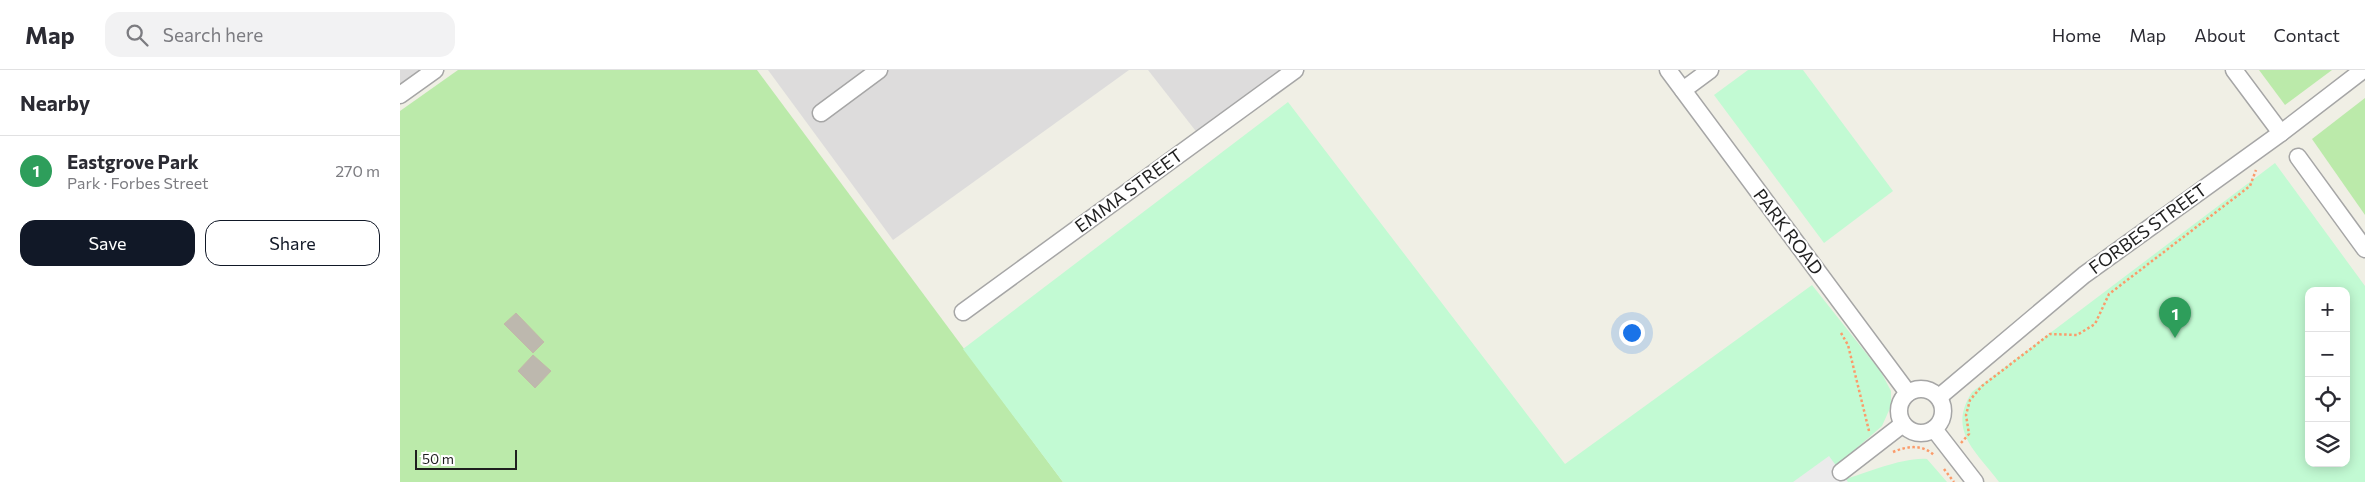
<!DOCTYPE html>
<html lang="en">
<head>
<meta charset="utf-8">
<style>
  body { margin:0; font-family:Commissioner,sans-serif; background:#f2f2f3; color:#2b2b33 }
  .controls { position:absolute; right:15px; bottom:15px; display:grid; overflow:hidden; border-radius:10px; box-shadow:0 2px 12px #0003 }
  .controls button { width:45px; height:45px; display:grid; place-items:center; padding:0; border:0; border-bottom:1px solid #e1e1e2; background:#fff; color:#2b2b33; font:25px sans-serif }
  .scale { position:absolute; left:15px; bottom:12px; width:102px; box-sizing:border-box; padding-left:5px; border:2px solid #1f1f1f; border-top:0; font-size:14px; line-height:18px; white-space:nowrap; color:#1f1f1f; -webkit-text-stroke:4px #fff; paint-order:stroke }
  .you { position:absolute; left:1231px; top:262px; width:18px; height:18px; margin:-12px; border:4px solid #fff; border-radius:50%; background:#1a73e8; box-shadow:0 0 0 8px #1a73e833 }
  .badge { display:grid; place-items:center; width:32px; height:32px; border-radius:50%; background:#111827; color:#fff; font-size:16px; font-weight:700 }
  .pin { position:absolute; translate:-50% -41px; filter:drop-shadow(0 1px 2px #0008) }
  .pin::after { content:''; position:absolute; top:26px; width:18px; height:15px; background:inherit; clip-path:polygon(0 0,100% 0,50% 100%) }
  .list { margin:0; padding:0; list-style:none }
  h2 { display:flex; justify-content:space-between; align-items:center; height:65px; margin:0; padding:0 20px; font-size:21px }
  h2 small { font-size:16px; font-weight:400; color:#7c7c81 }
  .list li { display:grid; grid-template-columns:32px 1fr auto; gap:15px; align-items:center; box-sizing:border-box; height:70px; padding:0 20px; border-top:1px solid #e1e1e2 }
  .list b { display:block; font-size:19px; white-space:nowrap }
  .list p { margin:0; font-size:16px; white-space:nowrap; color:#7c7c81 }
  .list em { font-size:16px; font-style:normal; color:#7c7c81 }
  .actions { display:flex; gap:10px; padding:15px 20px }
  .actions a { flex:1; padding:11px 0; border:1px solid #111827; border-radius:15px; text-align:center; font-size:18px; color:#111827 }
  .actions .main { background:#111827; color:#fff }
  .icon { flex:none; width:28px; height:28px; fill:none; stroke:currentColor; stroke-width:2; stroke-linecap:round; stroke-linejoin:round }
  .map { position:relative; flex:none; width:1965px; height:412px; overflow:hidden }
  header { display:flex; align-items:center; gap:30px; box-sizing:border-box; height:70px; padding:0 25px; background:#fff; border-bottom:1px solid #e1e1e2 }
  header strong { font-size:24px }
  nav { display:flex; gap:28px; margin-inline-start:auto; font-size:18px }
  .search { width:350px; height:45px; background:#f2f2f3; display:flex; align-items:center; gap:12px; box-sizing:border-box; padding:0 18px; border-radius:15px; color:#7c7c81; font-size:19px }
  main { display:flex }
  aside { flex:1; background:#fff }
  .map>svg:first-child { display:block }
  .residential { fill:#dddcdc }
  .grass { fill:#bbeaaa }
  .park { fill:#c2fad3; fill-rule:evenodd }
  .parking { fill:#ebebeb }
  .building { fill:#bdb8ae; stroke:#c2b9a7 }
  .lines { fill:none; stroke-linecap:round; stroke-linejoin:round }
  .minor-casing { stroke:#a6a6a6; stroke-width:19 }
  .path { stroke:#fb9b6a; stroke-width:2.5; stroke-dasharray:2.5 2.5; stroke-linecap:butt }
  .minor { stroke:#fff; stroke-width:16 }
  .labels { text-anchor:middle; stroke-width:4; stroke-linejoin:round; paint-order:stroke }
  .street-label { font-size:18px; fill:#1f1f1f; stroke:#fff }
</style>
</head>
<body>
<header>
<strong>Map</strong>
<div class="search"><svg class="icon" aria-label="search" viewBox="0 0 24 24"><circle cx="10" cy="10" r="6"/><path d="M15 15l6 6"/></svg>Search here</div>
<nav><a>Home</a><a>Map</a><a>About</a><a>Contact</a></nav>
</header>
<main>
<aside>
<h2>Nearby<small></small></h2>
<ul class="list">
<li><span class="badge" style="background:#2e9e5b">1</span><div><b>Eastgrove Park</b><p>Park · Forbes Street</p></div><em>270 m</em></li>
</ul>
<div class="actions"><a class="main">Save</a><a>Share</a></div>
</aside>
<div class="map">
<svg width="1965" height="412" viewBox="0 0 1965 412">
  <rect width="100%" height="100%" fill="#f0efe5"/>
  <g class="residential">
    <path d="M 0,0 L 31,0 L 0,21 Z"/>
    <path d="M 368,0 L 729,0 L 493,170 Z"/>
    <path d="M 748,0 L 888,0 L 802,69 Z"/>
  </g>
  <g class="grass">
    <path d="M 58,0 L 357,0 L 663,412 L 0,412 L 0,41 Z"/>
    <path d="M 1859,0 L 1932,0 L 1885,35 Z"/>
    <path d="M 1965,28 L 1965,145 L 1912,69 Z"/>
  </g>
  <g class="park">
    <path d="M 1348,0 L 1403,0 L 1493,121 L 1424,173 L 1314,25 Z"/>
    <path d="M 888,32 L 1165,394 L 1412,215 L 1481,302 L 1491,321 L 1491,336 L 1482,356 L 1434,398 L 1443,410 C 1467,403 1503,387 1527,389 L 1547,412 L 663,412 L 563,279 Z"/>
    <path d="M 1875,93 L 1965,216 L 1965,412 L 1599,412 C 1576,381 1547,361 1572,322 ZM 1909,221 L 1946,221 L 1946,393 L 1909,393 Z"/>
  </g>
  <path class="parking" d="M 1429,386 L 1448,412 L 1393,412 Z"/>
  <g class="building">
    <path d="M 116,243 L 144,272 L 133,283 L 104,254 Z"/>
    <path d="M 133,285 L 151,301 L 135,318 L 118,301 Z"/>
  </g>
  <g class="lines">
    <g class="minor-casing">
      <g id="minor">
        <path d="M 1268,0 L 1508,323"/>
        <path d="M 1834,0 L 1881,63"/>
        <path d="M 1283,20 L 1310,0"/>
        <path d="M 0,25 L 35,0"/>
        <path d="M 421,43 L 479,0"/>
        <path d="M 1898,87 L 1965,179"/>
        <path d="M 563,242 L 895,0"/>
        <circle cx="1521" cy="341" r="22"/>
        <path d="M 1539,327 L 1684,205 L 1881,63 L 1963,0"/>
        <path d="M 1534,359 L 1575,412"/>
        <path d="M 1441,402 L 1503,354"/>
      </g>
    </g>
    <g class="path">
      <path d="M 1441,263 L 1448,275 L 1469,361"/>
      <path d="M 1561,373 L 1569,364 L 1566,345 L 1570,330 L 1582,316 L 1650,264 L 1677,265 L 1695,254 L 1709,224 L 1850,116 L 1856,100"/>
      <path d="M 1493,382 C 1507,376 1522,374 1534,385"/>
      <path d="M 1544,399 L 1554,412"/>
    </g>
    <use href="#minor" class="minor"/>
  </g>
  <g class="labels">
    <g class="street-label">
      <text transform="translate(729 121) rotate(-36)" y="6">EMMA STREET</text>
      <text transform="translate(1748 159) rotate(-36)" y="6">FORBES STREET</text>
      <text transform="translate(1388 162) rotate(53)" y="6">PARK ROAD</text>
    </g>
  </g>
</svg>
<div class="controls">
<button>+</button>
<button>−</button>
<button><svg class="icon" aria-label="locate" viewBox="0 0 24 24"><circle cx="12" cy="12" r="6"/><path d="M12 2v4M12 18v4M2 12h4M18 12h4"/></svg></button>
<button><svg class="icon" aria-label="layers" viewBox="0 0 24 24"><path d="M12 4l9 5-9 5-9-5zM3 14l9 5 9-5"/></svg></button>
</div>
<div class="scale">50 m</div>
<div class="you"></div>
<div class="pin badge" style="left:1775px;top:268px;background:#2e9e5b">1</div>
</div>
</main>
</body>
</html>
